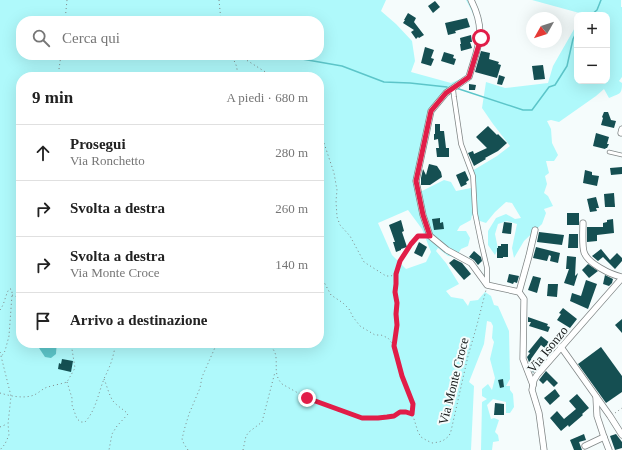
<!DOCTYPE html>
<html lang="it">
<head>
<meta charset="utf-8">
<style>
  body { margin:0; font-family:Georgia,serif; background:#f6f6f6; color:#222 }
  .controls { position:absolute; right:12px; top:12px; display:grid; overflow:hidden; border-radius:8px; box-shadow:0 4px 16px #0002 }
  .controls button { width:36px; height:36px; display:grid; place-items:center; padding:0; border:0; border-bottom:1px solid #e0e0e0; background:#fff; color:#222; font:20px sans-serif }
  .compass { position:absolute; left:526px; top:12px; width:36px; height:36px; border-radius:50%; background:#fff; box-shadow:0 4px 16px #0002; rotate:231deg }
  .stop { position:absolute; width:12px; height:12px; margin:-9px; border:3px solid #e11d48; border-radius:50%; background:#fff }
  .stop.end { background:#e11d48; border-color:#fff; box-shadow:0 1px 4px #0008 }
  .list { margin:0; padding:0; list-style:none }
  h2 { display:flex; justify-content:space-between; align-items:center; height:52px; margin:0; padding:0 16px; font-size:17px }
  h2 small { font-size:13px; font-weight:400; color:#767676 }
  .list li { display:grid; grid-template-columns:26px 1fr auto; gap:12px; align-items:center; box-sizing:border-box; height:56px; padding:0 16px; border-top:1px solid #e0e0e0 }
  .list b { display:block; font-size:15px; white-space:nowrap }
  .list p { margin:0; font-size:13px; white-space:nowrap; color:#767676 }
  .list em { font-size:13px; font-style:normal; color:#767676 }
  .icon { flex:none; width:22px; height:22px; fill:none; stroke:currentColor; stroke-width:2; stroke-linecap:round; stroke-linejoin:round }
  .map { position:relative; flex:none; width:622px; height:450px; overflow:hidden }
  .search { position:absolute; background:#fff; box-shadow:0 4px 16px #0002; left:16px; top:16px; width:308px; height:44px; display:flex; align-items:center; gap:10px; box-sizing:border-box; padding:0 14px; border-radius:16px; color:#767676; font-size:15px }
  .panel { position:absolute; background:#fff; box-shadow:0 4px 16px #0002; left:16px; top:72px; width:308px; height:276px; border-radius:16px }
  .map>svg:first-child { display:block }
  .green { fill:#aff9fb; fill-rule:evenodd }
  .water { fill:#5cc5c9 }
  .lines { fill:none; stroke-linecap:round; stroke-linejoin:round }
  .stream { stroke:#5cc5c9; stroke-width:1.5 }
  .building { fill:#154f52 }
  .service-casing { stroke:#808686; stroke-width:4.5 }
  .pedestrian-casing { stroke:#808686; stroke-width:5.5 }
  .minor-casing { stroke:#808686; stroke-width:7 }
  .path { stroke:#818686; stroke-width:1; stroke-dasharray:1 3; stroke-linecap:butt }
  .service { stroke:#fff; stroke-width:3 }
  .pedestrian { stroke:#fff; stroke-width:4 }
  .minor { stroke:#fff; stroke-width:5.5 }
  .route { stroke:#e11d48; stroke-width:5 }
  .labels { text-anchor:middle; stroke-width:4; stroke-linejoin:round; paint-order:stroke }
  .street-label { font-size:13px; fill:#161919; stroke:#f5fcfc }
</style>
</head>
<body>
<div class="map">
<svg width="622" height="450" viewBox="0 0 622 450">
  <rect width="100%" height="100%" fill="#f5fcfc"/>
  <path class="green" d="M 0,0 L 386,0 L 381,11 L 396,24 L 412,41 L 415,61 L 411,72 L 451,83 L 467,76 C 471,64 479,41 478,29 C 476,19 471,9 466,0 L 474,0 L 481,17 L 483,31 L 482,39 L 470,78 L 454,89 L 462,143 L 472,171 L 497,156 L 510,146 L 493,124 L 482,108 L 486,82 L 505,88 L 548,83 L 553,66 L 577,24 L 577,81 L 607,81 L 607,15 L 582,15 L 583,14 L 532,0 L 621,0 L 621,7 L 622,7 L 622,77 L 619,81 L 622,83 C 622,95 620,93 609,98 L 604,89 L 596,96 L 559,122 L 551,120 L 547,121 L 551,129 L 552,143 L 558,155 L 554,161 L 546,161 L 549,173 L 545,176 L 547,184 L 544,193 L 548,196 L 553,206 L 544,209 L 546,213 L 542,224 L 524,241 L 514,258 L 512,248 L 517,224 L 507,221 L 498,224 L 495,234 L 498,249 L 495,255 L 488,245 L 488,231 L 496,218 L 506,214 L 515,219 L 521,218 L 512,203 L 506,202 L 495,212 L 486,223 L 480,221 L 472,215 L 471,220 L 460,226 L 457,231 L 466,231 L 470,238 L 468,246 L 461,249 L 456,257 L 448,256 L 438,248 L 436,251 L 446,263 L 459,284 L 446,291 L 451,297 L 463,299 L 468,306 L 470,301 L 478,300 L 485,292 L 491,296 L 494,305 L 498,306 L 509,331 L 510,379 L 506,386 L 510,386 L 510,390 L 513,394 L 514,407 L 510,413 L 506,413 L 506,402 L 493,399 L 487,405 L 491,419 L 494,418 L 499,420 L 495,432 L 498,435 L 499,441 L 493,442 L 492,450 L 481,450 L 482,402 L 487,399 L 482,396 L 482,389 L 488,384 L 492,390 L 495,378 L 490,359 L 494,342 L 492,338 L 493,326 L 491,322 L 487,321 L 484,344 L 469,382 L 474,386 L 471,450 L 0,450 ZM 21,21 L 319,21 L 319,55 L 21,55 ZM 21,77 L 319,77 L 319,343 L 57,343 L 56,354 L 39,348 L 39,343 L 21,343 ZM 451,91 L 452,98 L 460,146 L 471,176 L 471,188 L 456,191 L 451,182 L 444,180 L 420,192 L 418,181 L 432,112 ZM 408,210 L 422,229 L 431,252 L 426,262 L 406,269 L 392,255 L 378,223 Z"/>
  <path class="water" d="M 39,343 L 57,343 L 56,354 L 51,358 L 45,357 L 39,348 Z"/>
  <g class="lines">
    <g class="stream">
      <path d="M 591,15 L 597,10 L 601,0"/>
      <path d="M 279,55 L 342,66 L 384,82 L 410,83 L 447,87"/>
      <path d="M 456,88 L 523,110 L 532,110 L 549,87 L 555,85 L 567,66 L 573,39 L 577,31"/>
    </g>
  </g>
  <g class="building">
    <path d="M 435,1 L 440,7 L 433,13 L 428,6 Z"/>
    <path d="M 408,13 L 416,18 L 414,22 L 424,35 L 419,38 L 418,37 L 416,39 L 411,32 L 414,30 L 403,23 L 405,20 L 404,20 Z"/>
    <path d="M 467,18 L 470,27 L 455,31 L 456,33 L 448,35 L 445,23 Z"/>
    <path d="M 471,35 L 472,42 L 470,42 L 472,48 L 461,51 L 460,44 L 461,44 L 460,38 Z"/>
    <path d="M 425,47 L 434,50 L 431,58 L 434,59 L 431,66 L 421,63 Z"/>
    <path d="M 481,51 L 490,53 L 489,59 L 499,62 L 498,64 L 501,65 L 497,78 L 475,72 Z"/>
    <path d="M 444,52 L 454,55 L 453,58 L 456,59 L 454,65 L 441,61 Z"/>
    <path d="M 543,65 L 545,79 L 534,80 L 532,66 Z"/>
    <path d="M 499,75 L 505,77 L 502,85 L 497,84 Z"/>
    <path d="M 469,84 L 476,85 L 475,90 L 469,90 Z"/>
    <path d="M 604,112 L 608,112 L 611,120 L 616,121 L 614,128 L 601,125 L 603,118 L 602,117 Z"/>
    <path d="M 435,124 L 440,124 L 440,131 L 444,131 L 446,148 L 449,148 L 449,157 L 437,157 L 436,148 L 439,148 L 438,139 L 434,140 L 434,134 L 435,134 Z"/>
    <path d="M 488,126 L 497,135 L 498,134 L 507,143 L 498,151 L 485,158 L 486,159 L 474,166 L 468,153 L 473,151 L 474,154 L 487,148 L 476,137 Z"/>
    <path d="M 596,133 L 609,137 L 607,144 L 609,144 L 607,148 L 606,148 L 605,149 L 593,146 Z"/>
    <path d="M 429,164 L 437,166 L 441,172 L 442,177 L 430,185 L 421,185 L 421,178 L 423,169 L 426,175 Z"/>
    <path d="M 622,167 L 622,174 L 611,175 L 610,168 Z"/>
    <path d="M 585,170 L 592,172 L 592,175 L 599,176 L 597,186 L 583,183 Z"/>
    <path d="M 465,171 L 469,180 L 466,182 L 467,184 L 461,187 L 456,175 Z"/>
    <path d="M 614,193 L 615,207 L 605,207 L 604,194 Z"/>
    <path d="M 596,197 L 599,208 L 596,208 L 597,211 L 590,212 L 587,199 Z"/>
    <rect x="567" y="213" width="12" height="12"/>
    <path d="M 440,218 L 440,223 L 443,222 L 444,229 L 434,230 L 432,219 Z"/>
    <path d="M 613,219 L 614,233 L 597,235 L 597,241 L 587,242 L 587,227 L 603,227 L 603,223 L 607,222 L 607,220 Z"/>
    <path d="M 401,220 L 404,231 L 402,232 L 407,247 L 401,249 L 401,250 L 396,252 L 393,242 L 395,242 L 389,225 Z"/>
    <path d="M 504,222 L 512,223 L 511,234 L 502,233 Z"/>
    <path d="M 539,232 L 564,235 L 562,245 L 537,242 Z"/>
    <path d="M 569,234 L 578,234 L 578,248 L 568,248 Z"/>
    <path d="M 419,242 L 427,247 L 422,257 L 414,253 Z"/>
    <path d="M 501,244 L 508,244 L 508,257 L 503,257 L 503,258 L 497,258 L 497,248 L 498,248 L 498,246 L 501,246 Z"/>
    <path d="M 536,247 L 560,253 L 558,263 L 550,261 L 551,256 L 549,255 L 547,261 L 533,258 Z"/>
    <path d="M 601,249 L 610,260 L 617,253 L 622,258 L 622,261 L 615,269 L 603,257 L 598,261 L 592,256 Z"/>
    <path d="M 474,251 L 481,257 L 482,261 L 478,265 L 474,260 L 469,257 Z"/>
    <path d="M 567,256 L 576,257 L 575,276 L 578,273 L 574,286 L 564,283 L 569,269 L 566,269 Z"/>
    <path d="M 454,259 L 462,263 L 471,274 L 464,280 L 449,263 Z"/>
    <path d="M 588,264 L 598,271 L 589,278 L 582,270 Z"/>
    <path d="M 509,274 L 519,276 L 517,283 L 514,282 L 513,284 L 507,282 Z"/>
    <path d="M 605,275 L 613,279 L 612,283 L 609,286 L 603,284 Z"/>
    <path d="M 533,276 L 541,278 L 537,293 L 528,290 Z"/>
    <path d="M 586,280 L 597,284 L 588,309 L 570,301 L 572,293 L 581,296 Z"/>
    <path d="M 548,284 L 558,284 L 557,297 L 547,296 Z"/>
    <path d="M 563,308 L 577,319 L 570,328 L 557,320 L 561,314 L 559,313 Z"/>
    <path d="M 528,317 L 548,324 L 547,326 L 550,327 L 548,332 L 529,326 L 531,322 L 528,322 Z"/>
    <path d="M 622,319 L 622,333 L 615,325 Z"/>
    <path d="M 541,336 L 555,347 L 550,353 L 541,345 L 531,359 L 539,364 L 533,373 L 527,357 L 530,353 L 528,352 Z"/>
    <path d="M 601,347 L 622,376 L 622,392 L 606,403 L 578,364 Z"/>
    <path d="M 62,359 L 73,361 L 71,372 L 58,369 L 59,363 L 61,364 Z"/>
    <path d="M 546,371 L 558,383 L 554,387 L 547,380 L 543,384 L 539,380 Z"/>
    <path d="M 503,379 L 504,387 L 500,388 L 498,380 Z"/>
    <path d="M 555,389 L 560,396 L 550,405 L 544,398 Z"/>
    <path d="M 577,394 L 589,408 L 582,414 L 583,415 L 569,427 L 568,425 L 561,431 L 550,418 L 557,411 L 564,419 L 576,409 L 569,401 Z"/>
    <path d="M 495,403 L 504,404 L 504,415 L 494,415 Z"/>
    <path d="M 584,434 L 586,440 L 579,442 L 582,450 L 574,450 L 570,440 Z"/>
    <path d="M 616,434 L 622,442 L 622,448 L 615,450 L 610,436 Z"/>
  </g>
  <g class="lines">
    <g class="service-casing">
      <path id="service" d="M 609,152 L 622,155"/>
    </g>
    <g class="pedestrian-casing">
      <path id="pedestrian" d="M 453,88 L 454,97 L 461,144 L 473,176 L 475,213 L 481,242 L 487,268 L 487,285"/>
    </g>
    <g class="minor-casing">
      <g id="minor">
        <path d="M 471,0 C 487,32 478,46 469,77 L 459,84 L 446,93 L 431,111 L 416,181 L 423,215 L 430,236 L 447,250 L 471,263 L 487,285 L 519,292 L 524,299 L 523,359 L 533,385"/>
        <path d="M 621,133 L 622,129"/>
        <path d="M 583,223 C 583,230 582,246 584,252 C 587,263 611,275 622,277"/>
        <path d="M 519,292 L 529,256 L 535,230"/>
        <path d="M 561,347 L 610,416 L 622,435"/>
        <path d="M 596,397 L 597,416 L 604,437 L 609,450"/>
        <path d="M 585,446 L 604,437"/>
        <path d="M 544,450 L 539,413 L 532,390 L 534,380 L 537,375 L 622,278"/>
      </g>
    </g>
    <g class="path">
      <path d="M 219,0 L 221,21"/>
      <path d="M 65,21 L 67,0"/>
      <path d="M 229,55 C 236,61 238,68 237,77"/>
      <path d="M 233,59 L 240,56 L 267,73 L 272,77"/>
      <path d="M 60,77 L 59,69 L 61,55"/>
      <path d="M 319,137 L 324,143 L 334,173 L 337,190 L 336,201 L 337,217 L 340,225 L 350,236 L 364,262 L 386,276 L 391,276 L 395,274 L 400,261 L 405,252 L 411,244 L 418,236 L 425,236"/>
      <path d="M 319,273 L 331,295 L 343,303 L 349,309 L 353,317 L 360,326 L 375,335 L 381,335 L 388,338 L 394,346 L 402,376 L 413,404 L 412,413"/>
      <path d="M 12,295 L 17,297 L 21,296"/>
      <path d="M 0,310 C 5,303 5,296 9,289 L 11,289 L 12,291 L 12,295 L 9,336 L 5,351 L 1,357"/>
      <path d="M 269,343 C 272,348 276,352 276,358 C 277,368 274,375 282,384 L 307,398 L 362,418 L 378,418 L 387,417 L 394,415 L 400,412 L 406,412 L 412,414 L 414,419 L 418,432 L 421,437 L 426,440 L 432,443 L 439,442 L 444,440 L 449,436 L 451,431 L 468,356 L 477,325 L 486,290"/>
      <path d="M 394,345 L 397,325 L 396,314 L 397,303 L 395,292 L 396,284 L 396,275"/>
      <path d="M 0,352 L 11,396 L 8,424 L 9,435 L 5,444 L 0,450"/>
      <path d="M 104,379 C 107,386 109,395 113,401 C 117,406 123,409 128,414 L 117,426 L 112,434 L 109,450"/>
      <path d="M 67,382 L 72,398 L 72,405 L 77,419 L 81,422 L 85,422 C 96,410 98,394 104,379 C 105,376 107,373 108,370 C 112,362 114,352 116,343"/>
      <path d="M 0,393 C 10,396 24,399 34,395 C 39,393 43,388 48,387 C 54,385 61,384 67,382 L 75,368 L 71,343"/>
      <path d="M 615,413 L 622,408"/>
      <path d="M 0,427 L 7,424"/>
      <path d="M 188,450 L 184,444 L 182,439 L 185,427 L 189,414 L 200,388 L 202,377 L 217,343"/>
      <path d="M 243,450 L 246,436 L 249,432 L 262,422 L 275,372"/>
    </g>
    <use href="#service" class="service"/>
    <use href="#pedestrian" class="pedestrian"/>
    <use href="#minor" class="minor"/>
  </g>
  <g class="lines">
    <path class="route" d="M 307,398 L 362,418 L 378,418 L 387,417 L 394,416 L 400,412 L 406,412 L 412,414 L 413,404 L 402,376 L 394,346 L 397,325 L 396,314 L 397,303 L 395,292 L 396,284 L 396,274 L 400,261 L 411,244 L 418,236 L 430,236 L 423,215 L 416,181 L 431,111 L 446,93 L 459,84 L 469,77 L 481,38"/>
  </g>
  <g class="labels">
    <g class="street-label">
      <text transform="translate(547 349) rotate(-51)" y="5">Via Isonzo</text>
      <text transform="translate(453 381) rotate(-76)" y="5">Via Monte Croce</text>
    </g>
  </g>
</svg>
<div class="controls">
<button>+</button>
<button>−</button>
</div>
<svg class="compass" viewBox="-18 -18 36 36"><path d="M0-13l5 13h-10z" fill="#e53935"/><path d="M0 13l5-13h-10z" fill="#767676"/></svg>
<div class="stop" style="left:481px;top:38px"></div>
<div class="stop end" style="left:307px;top:398px"></div>
<div class="search"><svg class="icon" aria-label="search" viewBox="0 0 24 24"><circle cx="10" cy="10" r="6"/><path d="M15 15l6 6"/></svg>Cerca qui</div>
<section class="panel">
<h2>9 min<small>A piedi · 680 m</small></h2>
<ul class="list">
<li><svg class="icon" aria-label="ahead" viewBox="0 0 24 24"><path d="M12 20V5M6 11l6-6 6 6"/></svg><div><b>Prosegui</b><p>Via Ronchetto</p></div><em>280 m</em></li>
<li><svg class="icon" aria-label="right" viewBox="0 0 24 24"><path d="M7 20v-9h11M14 6l5 5-5 5"/></svg><div><b>Svolta a destra</b></div><em>260 m</em></li>
<li><svg class="icon" aria-label="right" viewBox="0 0 24 24"><path d="M7 20v-9h11M14 6l5 5-5 5"/></svg><div><b>Svolta a destra</b><p>Via Monte Croce</p></div><em>140 m</em></li>
<li><svg class="icon" aria-label="arrive" viewBox="0 0 24 24"><path d="M6 21V4h12l-3 4 3 4H6"/></svg><div><b>Arrivo a destinazione</b></div></li>
</ul>
</section>
</div>
</body>
</html>
